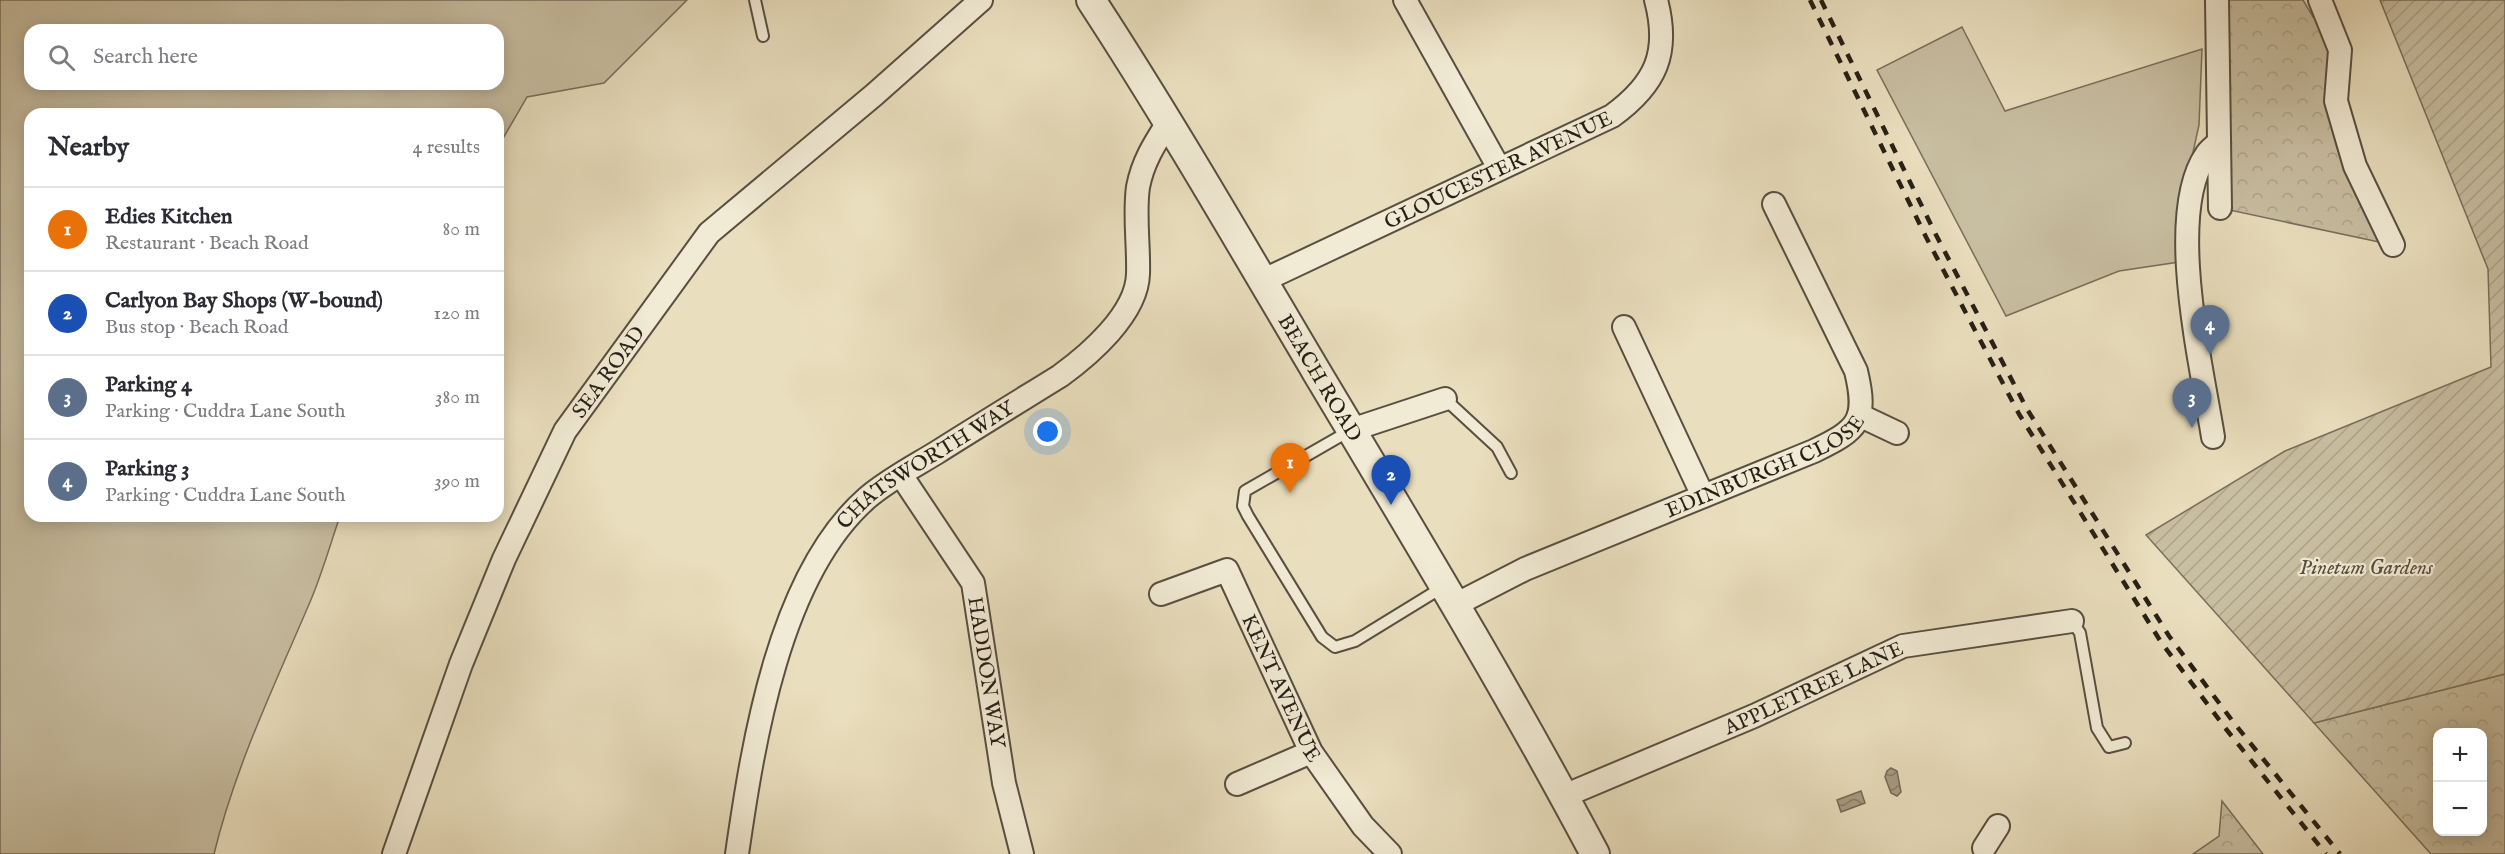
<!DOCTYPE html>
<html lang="en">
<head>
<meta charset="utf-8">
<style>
  body { margin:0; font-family:"IM FELL English",serif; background:#f7f7f7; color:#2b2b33 }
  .controls { position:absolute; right:18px; bottom:18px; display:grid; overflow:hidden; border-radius:12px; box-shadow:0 3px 15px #0003 }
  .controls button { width:54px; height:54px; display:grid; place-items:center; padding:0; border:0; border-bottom:2px solid #e1e1e2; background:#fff; color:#2b2b33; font:30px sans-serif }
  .you { position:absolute; left:1048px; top:432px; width:21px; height:21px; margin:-15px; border:4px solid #fff; border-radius:50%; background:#1a73e8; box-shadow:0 0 0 9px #1a73e833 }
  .badge { display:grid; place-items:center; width:39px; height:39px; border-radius:50%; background:#8f2418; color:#fff; font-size:20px; font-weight:700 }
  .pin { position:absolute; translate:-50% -50px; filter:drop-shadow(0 2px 3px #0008) }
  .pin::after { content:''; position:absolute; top:32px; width:21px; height:18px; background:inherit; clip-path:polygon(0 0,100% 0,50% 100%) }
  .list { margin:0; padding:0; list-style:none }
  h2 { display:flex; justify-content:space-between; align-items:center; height:78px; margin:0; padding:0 24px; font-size:26px }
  h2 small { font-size:20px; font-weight:400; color:#7c7c81 }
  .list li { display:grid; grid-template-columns:39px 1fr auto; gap:18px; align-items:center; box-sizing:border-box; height:84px; padding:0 24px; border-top:2px solid #e1e1e2 }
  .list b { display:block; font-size:22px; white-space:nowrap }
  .list p { margin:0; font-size:20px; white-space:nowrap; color:#7c7c81 }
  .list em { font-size:20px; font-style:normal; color:#7c7c81 }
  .icon { flex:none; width:33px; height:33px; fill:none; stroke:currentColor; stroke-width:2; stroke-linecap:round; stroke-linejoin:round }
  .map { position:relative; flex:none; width:2505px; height:854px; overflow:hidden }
  .search { position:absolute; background:#fff; box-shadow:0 3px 15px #0003; left:24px; top:24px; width:480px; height:66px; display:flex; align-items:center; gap:15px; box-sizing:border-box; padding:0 21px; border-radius:18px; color:#7c7c81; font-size:22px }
  .panel { position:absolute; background:#fff; box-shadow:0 3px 15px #0003; left:24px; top:108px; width:480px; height:414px; border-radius:18px }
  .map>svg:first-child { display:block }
  .green { fill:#c8bea1; stroke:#786e5c; stroke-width:1.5; fill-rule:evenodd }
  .forest { fill:url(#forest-crowns); stroke:#786e5c; stroke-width:1.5; fill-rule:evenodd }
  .garden { fill:url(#garden-furrows); stroke:#786e5c; stroke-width:1.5 }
  .water { fill:url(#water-waves); stroke:#746b58; stroke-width:1.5 }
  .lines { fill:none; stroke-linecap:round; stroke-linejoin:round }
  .service-casing { stroke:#584f40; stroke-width:14 }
  .minor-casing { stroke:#584f40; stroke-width:26 }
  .tertiary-casing { stroke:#584f40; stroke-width:32 }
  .service { stroke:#f1ead4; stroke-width:10 }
  .minor { stroke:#f1ead4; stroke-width:22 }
  .tertiary { stroke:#f1ead4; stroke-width:28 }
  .rail { stroke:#271f16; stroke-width:4.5; stroke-dasharray:10 10; stroke-linecap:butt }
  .labels { text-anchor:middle; stroke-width:4.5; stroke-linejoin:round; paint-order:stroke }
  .street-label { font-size:21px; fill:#271f16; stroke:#f1ead4 }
  .park-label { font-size:21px; font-style:italic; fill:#574f40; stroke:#f1ead4 }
</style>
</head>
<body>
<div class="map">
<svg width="2505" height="854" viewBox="0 0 2505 854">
  <defs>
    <pattern id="forest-crowns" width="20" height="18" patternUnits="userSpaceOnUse" patternTransform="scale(1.5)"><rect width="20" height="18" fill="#c8bea1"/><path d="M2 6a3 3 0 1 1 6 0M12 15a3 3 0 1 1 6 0" fill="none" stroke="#aca38a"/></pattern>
    <pattern id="garden-furrows" width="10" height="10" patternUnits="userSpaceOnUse" patternTransform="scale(1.5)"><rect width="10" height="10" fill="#c8bea1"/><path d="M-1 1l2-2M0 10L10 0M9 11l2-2" fill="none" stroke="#aca38a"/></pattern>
    <pattern id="water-waves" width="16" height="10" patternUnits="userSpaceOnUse" patternTransform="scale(1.5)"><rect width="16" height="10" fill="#a79d84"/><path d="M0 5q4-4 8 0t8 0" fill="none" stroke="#887f6b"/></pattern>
  </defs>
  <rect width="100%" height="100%" fill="#e9debd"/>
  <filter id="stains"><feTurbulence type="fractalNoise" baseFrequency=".00333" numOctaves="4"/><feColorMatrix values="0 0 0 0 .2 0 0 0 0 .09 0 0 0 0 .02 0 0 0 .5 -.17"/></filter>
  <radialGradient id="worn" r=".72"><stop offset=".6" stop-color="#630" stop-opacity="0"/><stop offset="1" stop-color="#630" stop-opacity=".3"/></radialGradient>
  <g class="green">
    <path d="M 0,0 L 687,0 L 604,83 L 527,97 L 498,147 L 498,114 L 30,114 L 30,516 L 340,516 C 330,545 322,574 310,602 C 275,684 235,767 214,854 L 0,854 ZM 30,30 L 498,30 L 498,84 L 30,84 Z"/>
    <path d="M 1962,27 L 2005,111 L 2202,49 L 2199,125 L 2188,175 L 2179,262 L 2119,271 L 2006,316 L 1877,70 Z"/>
  </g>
  <g class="forest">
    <path d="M 2217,0 L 2303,0 L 2313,17 L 2323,11 L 2336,101 L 2393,245 L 2220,208 Z"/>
    <path d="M 2505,674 L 2505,854 L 2431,854 L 2314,723 ZM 2438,732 L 2482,732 L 2482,832 L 2438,832 Z"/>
    <path d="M 2222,801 L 2263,854 L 2193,854 L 2219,836 Z"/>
  </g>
  <path class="garden" d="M 2380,0 L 2505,0 L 2505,674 L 2314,723 L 2146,535 L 2285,451 L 2491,367 L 2488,269 Z"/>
  <g class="water">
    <path d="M 1891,768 L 1897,771 L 1901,792 L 1897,796 L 1891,793 L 1885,777 L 1887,771 Z"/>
    <path d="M 1861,791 L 1865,803 L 1841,812 L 1837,800 Z"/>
  </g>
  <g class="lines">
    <g class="service-casing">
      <g id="service">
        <path d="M 755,0 L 763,36"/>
        <path d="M 1445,399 L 1497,447 L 1511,473"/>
        <path d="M 1351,430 L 1245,491 L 1243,506 L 1248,516 L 1322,637 L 1335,647 L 1355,641 L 1443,587"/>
        <path d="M 2072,621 L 2080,633 L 2097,728 L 2109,747 L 2125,743"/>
      </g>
    </g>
    <g class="minor-casing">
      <g id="minor">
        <path d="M 1405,0 L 1499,168"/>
        <path d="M 2217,0 L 2220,208"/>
        <path d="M 2320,0 L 2340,50 L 2336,101 L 2355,166 L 2393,245"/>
        <path id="s1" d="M 1262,281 L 1612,116 C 1656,84 1670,53 1656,0"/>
        <path d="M 1624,327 L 1703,496"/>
        <path d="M 1859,415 L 1897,433"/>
        <path d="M 1351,430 L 1445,399"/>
        <path d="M 2213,437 C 2202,367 2165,215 2206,155 C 2209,150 2215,146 2219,142"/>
        <path id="s2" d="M 901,475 L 973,583 L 1004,783 L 1022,854"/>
        <path id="s3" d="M 1161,594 L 1227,570 L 1311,752 L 1363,826 L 1390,854"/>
        <path id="s4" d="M 1455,605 L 1525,569 L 1814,451 C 1858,430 1868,421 1856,371 L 1774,204"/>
        <path d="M 1237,784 L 1311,752"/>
        <path id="s5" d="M 1564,796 L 1754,716 L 1903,646 L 2072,621"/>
        <path d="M 1984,848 L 1998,826"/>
        <path id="s6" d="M 394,854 L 461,664 L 504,559 L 565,431 L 709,233 L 874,95 L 981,0"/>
        <path id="s7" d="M 737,854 C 753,743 779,575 867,498 C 888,480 913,467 936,453 C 977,427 1018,402 1060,376 C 1089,355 1137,314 1138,274 C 1139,246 1134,215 1138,187 C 1143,161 1155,143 1169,121"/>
      </g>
    </g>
    <g class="tertiary-casing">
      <g id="tertiary">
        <path id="s8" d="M 1091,0 C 1170,121 1242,246 1316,371 C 1411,530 1508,690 1595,854"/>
      </g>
    </g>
    <use href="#service" class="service"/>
    <use href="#minor" class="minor"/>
    <use href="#tertiary" class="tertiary"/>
    <g class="rail">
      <path d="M 1810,0 L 1926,237 L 2019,414 L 2161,642 L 2226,729 L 2326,854"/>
      <path d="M 1821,0 L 1935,233 L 2027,409 L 2169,636 L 2234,723 L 2340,854"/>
    </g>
  </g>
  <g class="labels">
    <g class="street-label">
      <text dy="7" stroke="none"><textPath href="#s1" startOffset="261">GLOUCESTER AVENUE</textPath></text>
      <text dy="7" stroke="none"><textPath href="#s6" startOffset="530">SEA ROAD</textPath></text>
      <text dy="7" stroke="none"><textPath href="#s8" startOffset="442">BEACH ROAD</textPath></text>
      <text dy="7" stroke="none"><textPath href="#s4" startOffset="340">EDINBURGH CLOSE</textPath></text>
      <text dy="7" stroke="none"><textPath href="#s7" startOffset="453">CHATSWORTH WAY</textPath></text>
      <text dy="7" stroke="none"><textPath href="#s2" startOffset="220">HADDON WAY</textPath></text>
      <text dy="7" stroke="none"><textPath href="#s3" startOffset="200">KENT AVENUE</textPath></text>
      <text dy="7" stroke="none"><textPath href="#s5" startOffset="272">APPLETREE LANE</textPath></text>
    </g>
    <g class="park-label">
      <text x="2366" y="574">Pinetum Gardens</text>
    </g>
  </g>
  <rect width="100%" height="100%" filter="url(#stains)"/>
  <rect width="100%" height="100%" fill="url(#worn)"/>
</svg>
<div class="controls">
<button>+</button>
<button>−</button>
</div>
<div class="you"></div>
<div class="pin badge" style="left:1290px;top:493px;background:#e8710a">1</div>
<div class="pin badge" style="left:1391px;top:505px;background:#1a4fb4">2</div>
<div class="pin badge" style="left:2192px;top:428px;background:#5c6f8a">3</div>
<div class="pin badge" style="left:2210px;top:355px;background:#5c6f8a">4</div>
<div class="search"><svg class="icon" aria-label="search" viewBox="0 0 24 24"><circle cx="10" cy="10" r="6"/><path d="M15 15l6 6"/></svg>Search here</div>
<section class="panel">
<h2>Nearby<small>4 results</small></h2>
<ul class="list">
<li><span class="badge" style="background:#e8710a">1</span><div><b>Edies Kitchen</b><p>Restaurant · Beach Road</p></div><em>80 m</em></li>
<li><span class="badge" style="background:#1a4fb4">2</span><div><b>Carlyon Bay Shops (W-bound)</b><p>Bus stop · Beach Road</p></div><em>120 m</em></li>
<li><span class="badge" style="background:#5c6f8a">3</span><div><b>Parking 4</b><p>Parking · Cuddra Lane South</p></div><em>380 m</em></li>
<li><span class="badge" style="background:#5c6f8a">4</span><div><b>Parking 3</b><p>Parking · Cuddra Lane South</p></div><em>390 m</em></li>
</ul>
</section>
</div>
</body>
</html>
